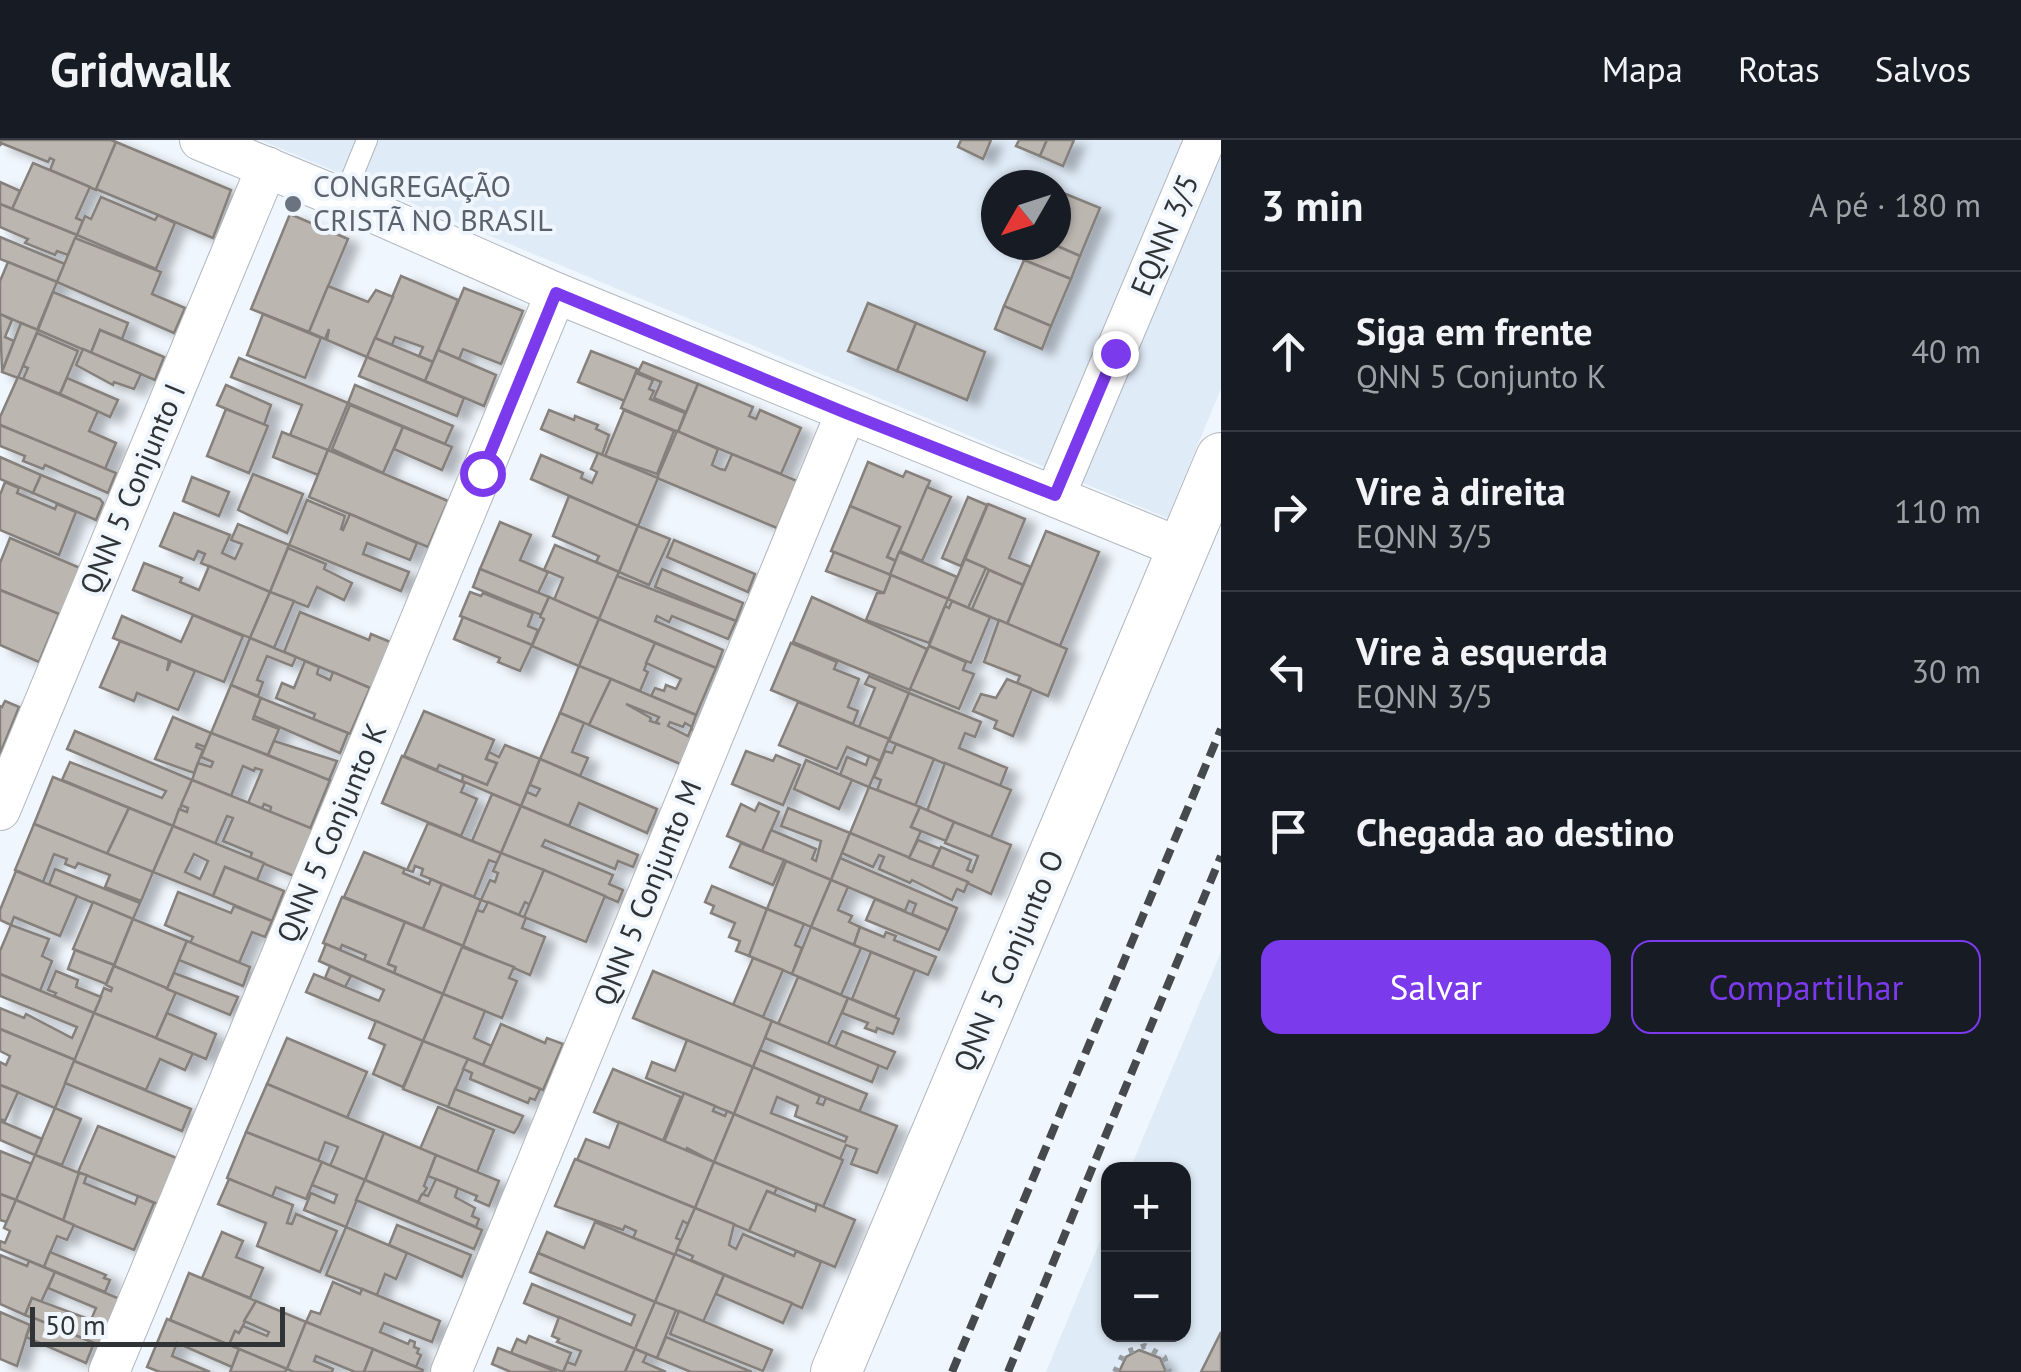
<!DOCTYPE html>
<html lang="pt">
<head>
<meta charset="utf-8">
<style>
  body { margin:0; font-family:"PT Sans",sans-serif; background:#242831; color:#f1f3f6 }
  .controls { position:absolute; right:30px; bottom:30px; display:grid; overflow:hidden; border-radius:20px; box-shadow:0 2px 8px #0004 }
  .controls button { width:90px; height:90px; display:grid; place-items:center; padding:0; border:0; border-bottom:2px solid #363941; background:#171b24; color:#f1f3f6; font:50px sans-serif }
  .compass { position:absolute; left:981px; top:30px; width:90px; height:90px; border-radius:50%; background:#171b24; box-shadow:0 2px 8px #0004; rotate:231deg }
  .scale { position:absolute; left:30px; bottom:25px; width:255px; box-sizing:border-box; padding-left:10px; border:5px solid #313436; border-top:0; font-size:28px; line-height:35px; white-space:nowrap; color:#313436; -webkit-text-stroke:8px #f0f6fd; paint-order:stroke }
  .stop { position:absolute; width:30px; height:30px; margin:-22px; border:8px solid #7c3aed; border-radius:50%; background:#fff }
  .stop.end { background:#7c3aed; border-color:#fff; box-shadow:0 2px 10px #0008 }
  .list { margin:0; padding:0; list-style:none }
  h2 { display:flex; justify-content:space-between; align-items:center; height:130px; margin:0; padding:0 40px; font-size:42px }
  h2 small { font-size:32px; font-weight:400; color:#9ea1a6 }
  .list li { display:grid; grid-template-columns:65px 1fr auto; gap:30px; align-items:center; box-sizing:border-box; height:160px; padding:0 40px; border-top:2px solid #363941 }
  .list b { display:block; font-size:38px; white-space:nowrap }
  .list p { margin:0; font-size:32px; white-space:nowrap; color:#9ea1a6 }
  .list em { font-size:32px; font-style:normal; color:#9ea1a6 }
  .actions { display:flex; gap:20px; padding:30px 40px }
  .actions a { flex:1; padding:22px 0; border:2px solid #7c3aed; border-radius:20px; text-align:center; font-size:35px; color:#7c3aed }
  .actions .main { background:#7c3aed; color:#fff }
  .icon { flex:none; width:55px; height:55px; fill:none; stroke:currentColor; stroke-width:2; stroke-linecap:round; stroke-linejoin:round }
  .map { position:relative; flex:none; width:1221px; height:1232px; overflow:hidden }
  header { display:flex; align-items:center; gap:60px; box-sizing:border-box; height:140px; padding:0 50px; background:#171b24; border-bottom:2px solid #363941 }
  header strong { font-size:48px }
  nav { display:flex; gap:55px; margin-inline-start:auto; font-size:35px }
  main { display:flex }
  aside { flex:1; background:#171b24 }
  .map>svg:first-child { display:block }
  .built { fill:#dfebf7; fill-rule:evenodd }
  .building { fill:#bcb6b0; stroke:#86807b; stroke-width:2.5; fill-rule:evenodd; filter:url(#shadow) }
  .lines { fill:none; stroke-linecap:round; stroke-linejoin:round }
  .service-casing { stroke:#b0b6bc; stroke-width:22 }
  .minor-casing { stroke:#b0b6bc; stroke-width:42 }
  .tertiary-casing { stroke:#b0b6bc; stroke-width:52 }
  .path { stroke:#979ca1; stroke-width:6; stroke-dasharray:5 8; stroke-linecap:butt }
  .service { stroke:#fff; stroke-width:20 }
  .minor { stroke:#fff; stroke-width:40 }
  .tertiary { stroke:#fff; stroke-width:50 }
  .rail { stroke:#474a4d; stroke-width:8; stroke-dasharray:15 8; stroke-linecap:butt }
  .route { stroke:#7c3aed; stroke-width:12 }
  .worship-dot { fill:#6b7280; stroke:#f0f6fd; stroke-width:4 }
  .labels { text-anchor:middle; stroke-width:8; stroke-linejoin:round; paint-order:stroke }
  .worship-label { font-size:30px; fill:#5b616d; stroke:#f0f6fd; text-anchor:start }
  .street-label { font-size:30px; fill:#313436; stroke:#f0f6fd }
</style>
</head>
<body>
<header>
<strong>Gridwalk</strong>
<nav><a>Mapa</a><a>Rotas</a><a>Salvos</a></nav>
</header>
<main>
<div class="map">
<svg width="1221" height="1232" viewBox="0 0 1221 1232">
  <defs>
    <filter id="shadow"><feDropShadow dx="11" dy="6" stdDeviation="5" flood-color="#0004"/></filter>
  </defs>
  <rect width="100%" height="100%" fill="#f0f6fd"/>
  <g class="built">
    <path d="M 260,0 L 1178,0 L 1221,18 L 1221,249 L 1167,378 ZM 996,45 L 1056,45 L 1056,105 L 996,105 Z"/>
    <path d="M 1221,812 L 1221,1232 L 1046,1232 L 1108,1082 L 1108,1194 L 1184,1194 L 1184,1030 L 1130,1029 Z"/>
  </g>
  <g class="building">
    <path d="M 0,0 L 111,0 L 116,2 L 96,50 L 50,30 L 54,20 L 50,18 L 48,22 L 1,3 L 0,6 Z"/>
    <path d="M 961,0 L 991,0 L 983,19 L 958,7 Z"/>
    <path d="M 1019,0 L 1047,0 L 1040,16 L 1016,6 Z"/>
    <path d="M 1047,0 L 1074,0 L 1063,26 L 1040,16 Z"/>
    <path d="M 116,2 L 231,50 L 213,98 L 96,49 Z"/>
    <path d="M 33,23 L 90,47 L 76,78 L 83,81 L 77,95 L 12,69 Z"/>
    <path d="M 0,42 L 20,51 L 12,69 L 0,64 Z"/>
    <path d="M 1056,50 L 1100,68 L 1080,116 L 1055,105 Z"/>
    <path d="M 101,57 L 155,80 L 158,75 L 175,83 L 156,129 L 77,95 L 85,76 L 91,79 Z"/>
    <path d="M 0,64 L 77,95 L 68,115 L 57,111 L 55,115 L 25,103 L 28,99 L 0,87 Z"/>
    <path d="M 290,74 L 348,99 L 309,192 L 251,169 Z"/>
    <path d="M 0,97 L 65,124 L 57,142 L 0,119 Z"/>
    <path d="M 75,98 L 161,132 L 152,154 L 185,168 L 174,193 L 57,142 Z"/>
    <path d="M 1030,105 L 1055,105 L 1080,116 L 1071,139 L 1024,120 Z"/>
    <path d="M 1024,120 L 1071,139 L 1051,186 L 1004,166 Z"/>
    <path d="M 8,122 L 57,142 L 37,190 L 0,174 L 0,141 Z"/>
    <path d="M 401,136 L 458,160 L 433,222 L 419,216 L 423,207 L 395,197 L 392,205 L 375,198 Z"/>
    <path d="M 328,146 L 368,162 L 376,150 L 393,157 L 367,217 L 327,200 L 329,189 L 325,199 L 309,192 Z"/>
    <path d="M 464,148 L 523,171 L 501,224 L 463,209 L 459,219 L 438,210 Z"/>
    <path d="M 53,152 L 128,183 L 122,199 L 100,190 L 91,213 L 38,190 Z"/>
    <path d="M 868,163 L 916,183 L 897,231 L 848,211 Z"/>
    <path d="M 1004,166 L 1051,186 L 1042,209 L 995,189 Z"/>
    <path d="M 0,174 L 12,180 L 5,197 L 14,201 L 2,232 Z"/>
    <path d="M 263,174 L 321,198 L 305,238 L 247,215 Z"/>
    <path d="M 21,183 L 38,190 L 18,238 L 2,232 Z"/>
    <path d="M 916,183 L 985,212 L 967,260 L 897,231 Z"/>
    <path d="M 100,190 L 164,217 L 155,240 L 91,213 Z"/>
    <path d="M 37,193 L 78,211 L 60,254 L 23,239 L 28,228 L 23,226 Z"/>
    <path d="M 375,198 L 433,222 L 425,241 L 367,217 Z"/>
    <path d="M 83,209 L 141,234 L 134,249 L 114,242 L 113,245 L 76,225 Z"/>
    <path d="M 438,210 L 496,235 L 484,266 L 425,241 Z"/>
    <path d="M 591,211 L 637,229 L 625,261 L 578,242 Z"/>
    <path d="M 367,217 L 464,258 L 457,276 L 359,236 Z"/>
    <path d="M 239,218 L 348,263 L 328,311 L 290,295 L 302,265 L 231,237 Z"/>
    <path d="M 643,222 L 698,244 L 686,272 L 654,258 L 661,242 L 638,232 Z"/>
    <path d="M 636,233 L 653,240 L 649,249 L 654,251 L 650,259 L 685,273 L 678,292 L 621,268 Z"/>
    <path d="M 18,237 L 98,271 L 89,291 L 116,303 L 105,329 L 0,285 L 0,277 Z"/>
    <path d="M 67,238 L 118,260 L 110,277 L 60,254 Z"/>
    <path d="M 698,244 L 753,267 L 749,276 L 756,279 L 760,270 L 801,288 L 781,334 L 678,292 Z"/>
    <path d="M 226,245 L 271,265 L 264,285 L 217,265 Z"/>
    <path d="M 355,245 L 453,286 L 445,304 L 348,263 Z"/>
    <path d="M 350,265 L 403,287 L 383,333 L 332,309 Z"/>
    <path d="M 226,269 L 268,286 L 249,333 L 207,316 Z"/>
    <path d="M 549,270 L 574,280 L 575,276 L 598,285 L 596,289 L 609,295 L 602,315 L 541,289 Z"/>
    <path d="M 624,270 L 674,291 L 657,334 L 605,316 Z"/>
    <path d="M 0,285 L 116,333 L 108,353 L 45,325 L 43,329 L 23,321 L 25,316 L 0,306 Z"/>
    <path d="M 403,287 L 452,307 L 442,330 L 394,309 Z"/>
    <path d="M 677,291 L 718,309 L 712,325 L 720,329 L 725,330 L 732,314 L 797,341 L 777,388 L 657,338 Z"/>
    <path d="M 282,292 L 328,310 L 318,335 L 273,317 Z"/>
    <path d="M 328,310 L 448,361 L 428,407 L 309,357 Z"/>
    <path d="M 598,313 L 658,338 L 638,386 L 531,339 L 541,315 L 583,333 L 581,338 L 592,343 L 597,332 L 591,329 Z"/>
    <path d="M 0,317 L 41,335 L 33,353 L 0,339 Z"/>
    <path d="M 868,322 L 903,337 L 906,331 L 930,341 L 896,421 L 887,417 L 900,387 L 850,366 Z"/>
    <path d="M 253,334 L 303,354 L 287,393 L 238,370 Z"/>
    <path d="M 41,335 L 100,359 L 103,363 L 96,380 L 33,353 Z"/>
    <path d="M 192,337 L 229,352 L 219,376 L 183,361 Z"/>
    <path d="M 5,342 L 19,348 L 17,353 L 55,369 L 57,364 L 76,372 L 59,415 L 0,390 L 0,355 Z"/>
    <path d="M 927,347 L 951,357 L 922,421 L 900,411 Z"/>
    <path d="M 569,356 L 638,386 L 619,432 L 596,422 L 599,416 L 553,396 Z"/>
    <path d="M 968,357 L 987,365 L 961,426 L 942,418 Z"/>
    <path d="M 307,360 L 345,376 L 341,389 L 343,390 L 350,374 L 417,403 L 410,420 L 367,403 L 363,414 L 409,432 L 401,451 L 289,405 Z"/>
    <path d="M 988,364 L 1025,379 L 1009,418 L 1031,427 L 1023,445 L 965,419 Z"/>
    <path d="M 850,366 L 900,387 L 887,417 L 896,421 L 890,435 L 831,411 Z"/>
    <path d="M 174,373 L 230,395 L 222,413 L 235,419 L 242,404 L 231,400 L 238,384 L 289,405 L 270,452 L 201,423 L 205,414 L 198,411 L 194,420 L 160,406 Z"/>
    <path d="M 500,382 L 531,395 L 520,420 L 548,432 L 538,453 L 480,429 Z"/>
    <path d="M 638,386 L 670,399 L 649,445 L 619,432 Z"/>
    <path d="M 1046,391 L 1099,412 L 1060,506 L 1007,484 Z"/>
    <path d="M 10,398 L 80,428 L 61,475 L 0,450 L 0,423 Z"/>
    <path d="M 674,400 L 755,434 L 748,452 L 667,417 Z"/>
    <path d="M 555,405 L 619,432 L 599,479 L 554,460 L 563,438 L 544,430 Z"/>
    <path d="M 288,408 L 326,424 L 324,429 L 352,443 L 344,460 L 317,447 L 308,467 L 270,452 Z"/>
    <path d="M 834,412 L 891,435 L 884,453 L 826,431 Z"/>
    <path d="M 899,412 L 957,437 L 948,459 L 890,435 Z"/>
    <path d="M 965,419 L 986,428 L 968,468 L 948,459 Z"/>
    <path d="M 144,423 L 182,438 L 180,442 L 199,450 L 209,426 L 270,452 L 250,498 L 133,450 Z"/>
    <path d="M 480,429 L 549,457 L 541,475 L 473,447 Z"/>
    <path d="M 662,429 L 743,463 L 736,481 L 655,447 Z"/>
    <path d="M 989,430 L 1023,445 L 1007,484 L 972,469 Z"/>
    <path d="M 891,435 L 948,459 L 929,503 L 866,480 L 877,453 L 884,453 Z"/>
    <path d="M 617,436 L 736,481 L 728,499 L 672,476 L 669,482 L 657,476 L 655,481 L 723,510 L 716,528 L 599,479 Z"/>
    <path d="M 0,450 L 59,474 L 39,522 L 0,505 Z"/>
    <path d="M 270,452 L 294,461 L 274,508 L 250,498 Z"/>
    <path d="M 470,452 L 481,456 L 483,453 L 533,473 L 528,486 L 538,490 L 532,505 L 460,476 Z"/>
    <path d="M 549,457 L 599,479 L 579,526 L 532,506 L 544,479 L 540,477 Z"/>
    <path d="M 812,457 L 927,509 L 910,550 L 793,502 Z"/>
    <path d="M 952,461 L 990,477 L 971,523 L 929,506 L 945,466 L 949,468 Z"/>
    <path d="M 300,472 L 369,500 L 371,494 L 395,504 L 375,550 L 284,512 Z"/>
    <path d="M 193,475 L 243,496 L 224,542 L 113,498 L 122,476 L 181,502 Z"/>
    <path d="M 463,477 L 532,505 L 520,531 L 498,522 L 500,518 L 454,499 Z"/>
    <path d="M 599,479 L 655,503 L 644,530 L 648,532 L 640,551 L 579,526 Z"/>
    <path d="M 999,480 L 1067,509 L 1048,556 L 1017,543 L 1020,536 L 984,522 Z"/>
    <path d="M 250,498 L 296,517 L 292,526 L 267,516 L 257,540 L 263,542 L 258,556 L 231,545 Z"/>
    <path d="M 120,501 L 169,520 L 167,531 L 171,521 L 195,531 L 178,570 L 137,553 L 134,561 L 100,547 Z"/>
    <path d="M 655,503 L 716,528 L 696,575 L 651,556 L 655,548 L 664,551 L 666,545 L 676,549 L 681,539 L 646,523 Z"/>
    <path d="M 791,503 L 837,522 L 834,529 L 859,539 L 848,567 L 858,571 L 853,584 L 771,550 Z"/>
    <path d="M 929,506 L 966,522 L 963,530 L 974,534 L 959,569 L 910,549 Z"/>
    <path d="M 305,521 L 319,527 L 317,534 L 330,540 L 333,532 L 370,548 L 350,594 L 313,579 L 315,574 L 276,558 L 282,543 L 294,548 Z"/>
    <path d="M 579,526 L 611,539 L 589,585 L 560,573 Z"/>
    <path d="M 869,536 L 909,553 L 889,599 L 859,587 L 875,548 L 865,544 Z"/>
    <path d="M 611,539 L 696,575 L 692,587 L 685,583 L 683,587 L 670,582 L 668,586 L 688,596 L 691,589 L 700,593 L 685,626 L 589,585 ZM 626,564 L 659,577 L 656,582 L 660,584 L 650,581 L 651,578 Z"/>
    <path d="M 1007,539 L 1032,549 L 1013,596 L 994,588 L 997,581 L 973,571 L 981,554 L 996,558 Z"/>
    <path d="M 231,545 L 261,558 L 253,579 L 279,589 L 268,615 L 211,593 Z"/>
    <path d="M 909,553 L 981,582 L 975,597 L 965,593 L 959,608 L 1007,628 L 1000,646 L 889,601 Z"/>
    <path d="M 261,558 L 348,593 L 340,613 L 254,576 Z"/>
    <path d="M 5,561 L 19,567 L 0,614 L 0,566 L 2,567 Z"/>
    <path d="M 798,562 L 889,599 L 880,621 L 847,607 L 837,629 L 779,605 Z"/>
    <path d="M 424,571 L 494,600 L 486,619 L 497,623 L 487,645 L 439,625 L 437,630 L 404,616 Z"/>
    <path d="M 560,573 L 584,583 L 572,612 L 588,618 L 580,636 L 540,619 Z"/>
    <path d="M 173,577 L 211,593 L 205,607 L 197,604 L 196,607 L 203,610 L 194,633 L 155,619 Z"/>
    <path d="M 75,591 L 192,640 L 173,686 L 62,640 L 70,622 L 162,658 L 166,651 L 67,609 Z"/>
    <path d="M 211,593 L 330,640 L 310,689 L 270,672 L 271,667 L 264,664 L 262,669 L 248,663 L 262,630 L 255,628 L 254,631 L 243,626 L 231,656 L 192,640 L 198,623 L 211,627 L 213,622 L 201,617 Z"/>
    <path d="M 274,601 L 337,621 L 329,640 L 268,615 Z"/>
    <path d="M 896,604 L 934,619 L 915,666 L 877,650 L 881,640 L 874,637 L 885,611 L 892,613 Z"/>
    <path d="M 505,605 L 540,619 L 521,666 L 462,641 L 463,635 L 487,645 L 497,623 L 486,619 L 489,612 L 499,617 Z"/>
    <path d="M 746,611 L 773,621 L 776,615 L 800,625 L 783,665 L 732,644 Z"/>
    <path d="M 402,616 L 465,643 L 461,652 L 477,659 L 461,696 L 382,663 Z"/>
    <path d="M 869,616 L 880,621 L 869,647 L 840,635 L 847,617 L 866,625 Z"/>
    <path d="M 540,619 L 657,669 L 647,693 L 579,663 L 569,686 L 521,666 L 527,652 L 536,656 L 540,649 L 530,645 Z"/>
    <path d="M 806,620 L 852,640 L 839,669 L 794,649 Z"/>
    <path d="M 945,623 L 1011,650 L 991,697 L 927,671 Z"/>
    <path d="M 53,637 L 129,668 L 107,714 L 34,684 Z"/>
    <path d="M 192,640 L 318,691 L 299,738 L 250,718 L 252,713 L 223,701 L 233,678 L 227,676 L 215,704 L 173,686 L 179,669 L 187,672 L 188,668 L 181,665 Z"/>
    <path d="M 869,647 L 920,667 L 911,687 L 921,691 L 909,718 L 850,693 Z"/>
    <path d="M 492,654 L 521,666 L 501,713 L 472,701 Z"/>
    <path d="M 759,663 L 779,672 L 762,711 L 727,696 L 741,664 L 755,671 Z"/>
    <path d="M 521,666 L 638,715 L 633,727 L 618,721 L 615,729 L 545,700 L 542,706 L 613,735 L 609,744 L 623,750 L 618,762 L 501,713 Z"/>
    <path d="M 920,667 L 954,682 L 946,701 L 911,687 Z"/>
    <path d="M 129,668 L 173,686 L 153,732 L 107,714 Z"/>
    <path d="M 788,668 L 850,693 L 831,740 L 762,711 L 771,690 L 816,709 L 812,719 L 816,721 L 821,701 L 781,686 Z"/>
    <path d="M 954,682 L 1011,705 L 991,754 L 932,727 L 941,707 L 971,720 L 967,730 L 972,732 L 978,716 L 945,703 Z"/>
    <path d="M 428,683 L 501,713 L 497,723 L 489,720 L 474,757 L 421,735 L 423,729 L 415,726 L 413,732 L 407,730 Z"/>
    <path d="M 34,684 L 153,732 L 141,761 L 105,747 L 110,735 L 78,723 L 75,728 L 65,724 L 67,719 L 54,714 L 43,742 L 15,730 Z"/>
    <path d="M 173,686 L 264,723 L 257,740 L 225,727 L 213,756 L 153,732 ZM 194,714 L 208,721 L 200,739 L 185,732 Z"/>
    <path d="M 850,693 L 968,742 L 964,752 L 957,749 L 952,760 L 912,740 L 910,743 L 879,729 L 884,717 L 879,715 L 873,727 L 842,713 Z"/>
    <path d="M 918,700 L 940,709 L 932,727 L 909,718 Z"/>
    <path d="M 741,703 L 784,720 L 773,745 L 730,727 Z"/>
    <path d="M 364,712 L 405,729 L 403,733 L 429,744 L 431,739 L 442,744 L 423,789 L 344,757 Z"/>
    <path d="M 501,713 L 544,730 L 530,765 L 525,762 L 519,775 L 481,760 L 490,740 L 495,742 L 498,733 L 493,731 Z"/>
    <path d="M 840,718 L 957,768 L 948,790 L 912,774 L 916,764 L 909,761 L 905,771 L 831,740 Z"/>
    <path d="M 786,721 L 831,740 L 811,787 L 767,769 Z"/>
    <path d="M 225,727 L 284,751 L 272,781 L 213,756 Z"/>
    <path d="M 55,729 L 140,763 L 133,779 L 49,745 Z"/>
    <path d="M 544,730 L 605,756 L 586,802 L 524,777 Z"/>
    <path d="M 16,731 L 77,756 L 60,796 L 14,777 L 11,785 L 0,780 L 0,770 Z"/>
    <path d="M 831,740 L 848,747 L 838,770 L 852,776 L 849,782 L 860,787 L 854,805 L 811,787 Z"/>
    <path d="M 442,744 L 481,760 L 463,806 L 423,789 Z"/>
    <path d="M 712,746 L 767,769 L 749,816 L 736,811 L 740,801 L 729,797 L 735,783 L 711,773 L 714,766 L 705,762 Z"/>
    <path d="M 178,752 L 231,773 L 234,766 L 272,781 L 265,797 L 252,792 L 239,823 L 190,803 L 193,797 L 165,785 Z"/>
    <path d="M 342,757 L 405,782 L 388,824 L 396,827 L 394,833 L 364,820 L 366,815 L 342,805 L 340,810 L 323,803 Z"/>
    <path d="M 875,759 L 948,790 L 939,810 L 866,780 Z"/>
    <path d="M 93,762 L 133,779 L 114,825 L 73,809 Z"/>
    <path d="M 488,762 L 526,778 L 522,788 L 545,797 L 530,835 L 463,806 L 477,770 L 483,772 Z"/>
    <path d="M 767,769 L 804,784 L 795,805 L 802,808 L 792,834 L 749,816 Z"/>
    <path d="M 133,779 L 187,801 L 167,849 L 114,826 Z"/>
    <path d="M 405,782 L 463,806 L 443,854 L 394,833 L 396,827 L 388,824 Z"/>
    <path d="M 11,785 L 49,799 L 42,816 L 52,821 L 40,851 L 0,834 L 0,811 Z"/>
    <path d="M 811,787 L 861,808 L 841,855 L 792,834 Z"/>
    <path d="M 860,787 L 884,797 L 886,792 L 896,796 L 894,800 L 936,817 L 928,835 L 854,805 Z"/>
    <path d="M 187,801 L 250,827 L 243,846 L 179,820 Z"/>
    <path d="M 326,804 L 443,854 L 423,901 L 306,852 L 314,834 L 379,861 L 384,850 L 319,821 Z"/>
    <path d="M 462,807 L 514,827 L 509,838 L 517,841 L 502,878 L 443,854 Z"/>
    <path d="M 75,810 L 114,825 L 106,844 L 68,829 Z"/>
    <path d="M 871,812 L 915,830 L 895,877 L 852,859 Z"/>
    <path d="M 753,818 L 783,830 L 763,877 L 733,865 Z"/>
    <path d="M 114,826 L 176,852 L 156,898 L 94,873 L 104,848 L 111,851 L 112,848 L 106,845 Z"/>
    <path d="M 330,826 L 351,836 L 345,847 L 325,838 Z"/>
    <path d="M 56,831 L 78,840 L 76,847 L 101,857 L 94,873 L 54,856 L 56,853 L 48,850 Z"/>
    <path d="M 653,831 L 772,881 L 753,927 L 633,878 Z"/>
    <path d="M 174,833 L 238,857 L 230,875 L 167,849 Z"/>
    <path d="M 0,834 L 94,873 L 75,920 L 0,889 L 0,868 L 24,878 L 26,874 L 72,898 L 77,887 L 0,856 Z"/>
    <path d="M 798,837 L 848,858 L 828,904 L 778,884 Z"/>
    <path d="M 443,854 L 485,871 L 474,898 L 492,906 L 483,925 L 423,901 Z"/>
    <path d="M 848,858 L 899,879 L 893,894 L 877,888 L 876,892 L 865,888 L 868,883 L 842,873 Z"/>
    <path d="M 94,873 L 193,913 L 185,930 L 160,919 L 146,950 L 74,921 Z"/>
    <path d="M 167,873 L 216,894 L 206,919 L 156,898 Z"/>
    <path d="M 376,881 L 423,901 L 403,947 L 373,934 L 385,905 L 369,898 Z"/>
    <path d="M 772,881 L 879,925 L 872,942 L 765,898 Z"/>
    <path d="M 501,884 L 545,903 L 547,898 L 563,904 L 543,950 L 483,925 Z"/>
    <path d="M 0,889 L 75,920 L 55,968 L 0,945 L 0,922 L 6,925 L 10,916 L 0,911 Z"/>
    <path d="M 842,891 L 895,912 L 887,929 L 835,907 Z"/>
    <path d="M 287,898 L 367,932 L 347,978 L 267,944 Z"/>
    <path d="M 687,900 L 753,927 L 734,974 L 646,938 L 652,922 L 675,931 Z"/>
    <path d="M 423,901 L 468,919 L 448,967 L 403,949 Z"/>
    <path d="M 760,910 L 867,954 L 859,972 L 753,927 Z"/>
    <path d="M 468,919 L 540,949 L 535,960 L 530,958 L 528,963 L 470,939 L 472,933 L 463,929 Z"/>
    <path d="M 74,921 L 191,969 L 182,991 L 65,943 Z"/>
    <path d="M 753,927 L 820,956 L 817,963 L 823,965 L 826,958 L 897,986 L 877,1033 L 851,1024 L 857,1009 L 846,1005 L 840,1019 L 734,974 ZM 777,957 L 798,966 L 795,976 L 847,997 L 845,1002 L 771,973 Z"/>
    <path d="M 613,929 L 681,957 L 663,1001 L 594,972 Z"/>
    <path d="M 267,944 L 384,993 L 365,1040 L 330,1026 L 338,1007 L 325,1002 L 318,1021 L 246,992 Z"/>
    <path d="M 0,945 L 18,952 L 5,981 L 0,979 Z"/>
    <path d="M 455,949 L 523,976 L 518,987 L 514,993 L 448,967 Z"/>
    <path d="M 684,953 L 715,966 L 713,971 L 725,976 L 727,971 L 734,974 L 714,1022 L 687,1008 L 686,1011 L 664,1002 Z"/>
    <path d="M 438,967 L 494,990 L 477,1032 L 420,1009 Z"/>
    <path d="M 55,968 L 81,979 L 62,1025 L 35,1015 Z"/>
    <path d="M 734,974 L 843,1020 L 823,1067 L 714,1022 Z"/>
    <path d="M 0,981 L 42,999 L 35,1015 L 0,1000 Z"/>
    <path d="M 619,982 L 714,1022 L 695,1068 L 577,1020 L 586,999 L 609,1008 Z"/>
    <path d="M 98,986 L 179,1019 L 160,1065 L 78,1032 Z"/>
    <path d="M 246,992 L 322,1022 L 306,1059 L 276,1047 L 272,1057 L 227,1038 Z"/>
    <path d="M 384,993 L 436,1015 L 424,1046 L 427,1048 L 418,1062 L 365,1040 Z"/>
    <path d="M 0,1011 L 32,1024 L 16,1060 L 0,1054 Z"/>
    <path d="M 35,1015 L 79,1033 L 63,1081 L 16,1060 Z"/>
    <path d="M 436,1015 L 499,1041 L 489,1066 L 475,1060 L 477,1056 L 428,1036 Z"/>
    <path d="M 575,1019 L 695,1068 L 688,1084 L 683,1081 L 676,1098 L 681,1100 L 675,1115 L 633,1098 L 636,1091 L 625,1086 L 623,1090 L 555,1066 Z"/>
    <path d="M 322,1022 L 365,1040 L 346,1087 L 304,1070 L 311,1053 L 334,1063 L 337,1055 L 312,1045 Z"/>
    <path d="M 714,1022 L 777,1048 L 774,1054 L 767,1051 L 749,1091 L 695,1068 Z"/>
    <path d="M 79,1033 L 87,1035 L 84,1043 L 135,1064 L 138,1056 L 154,1063 L 134,1110 L 63,1081 Z"/>
    <path d="M 229,1039 L 293,1065 L 287,1083 L 292,1084 L 296,1074 L 337,1091 L 320,1132 L 257,1106 L 266,1083 L 218,1064 Z"/>
    <path d="M 436,1039 L 458,1048 L 455,1057 L 475,1068 L 472,1076 L 479,1079 L 476,1087 L 418,1062 L 422,1054 L 428,1056 Z"/>
    <path d="M 365,1040 L 482,1090 L 474,1109 L 356,1060 Z"/>
    <path d="M 767,1051 L 815,1071 L 817,1064 L 855,1080 L 835,1127 L 749,1091 Z"/>
    <path d="M 0,1054 L 16,1060 L 7,1082 L 0,1080 Z"/>
    <path d="M 16,1060 L 74,1085 L 67,1100 L 57,1096 L 44,1127 L 0,1109 L 0,1101 L 5,1103 L 10,1091 L 4,1088 Z"/>
    <path d="M 695,1068 L 734,1084 L 729,1105 L 736,1109 L 743,1094 L 794,1116 L 796,1111 L 821,1122 L 802,1168 L 691,1120 L 693,1116 L 677,1109 Z"/>
    <path d="M 595,1082 L 675,1115 L 655,1162 L 538,1113 L 547,1092 L 584,1108 Z"/>
    <path d="M 397,1085 L 471,1115 L 462,1137 L 389,1105 Z"/>
    <path d="M 346,1087 L 407,1113 L 396,1139 L 385,1134 L 377,1155 L 326,1135 Z"/>
    <path d="M 222,1092 L 243,1101 L 236,1117 L 263,1128 L 250,1158 L 202,1138 Z"/>
    <path d="M 50,1112 L 106,1135 L 104,1138 L 110,1140 L 105,1152 L 44,1127 Z"/>
    <path d="M 538,1113 L 655,1162 L 635,1209 L 524,1163 L 532,1144 L 631,1185 L 635,1175 L 530,1132 Z"/>
    <path d="M 675,1114 L 724,1135 L 703,1182 L 655,1162 Z"/>
    <path d="M 0,1115 L 27,1126 L 29,1121 L 55,1132 L 41,1162 L 32,1158 L 25,1175 L 0,1164 Z"/>
    <path d="M 55,1132 L 127,1162 L 106,1208 L 25,1175 L 32,1158 L 91,1180 L 96,1168 L 48,1148 Z"/>
    <path d="M 189,1133 L 256,1161 L 239,1193 L 235,1191 L 229,1205 L 170,1180 Z"/>
    <path d="M 724,1135 L 792,1163 L 783,1183 L 716,1154 Z"/>
    <path d="M 333,1142 L 360,1154 L 362,1149 L 440,1181 L 432,1202 L 384,1183 L 380,1192 L 408,1204 L 410,1200 L 415,1202 L 414,1207 L 419,1209 L 417,1213 L 421,1215 L 416,1227 L 306,1182 L 311,1171 L 320,1174 Z"/>
    <path d="M 256,1161 L 306,1182 L 287,1229 L 229,1205 L 235,1191 L 239,1193 L 243,1186 L 267,1196 L 269,1192 L 244,1181 Z"/>
    <path d="M 655,1162 L 676,1170 L 657,1218 L 635,1209 Z"/>
    <path d="M 679,1171 L 772,1210 L 763,1231 L 670,1194 Z"/>
    <path d="M 0,1172 L 30,1185 L 17,1226 L 0,1219 Z"/>
    <path d="M 559,1177 L 635,1209 L 625,1232 L 563,1232 L 567,1222 L 575,1225 L 581,1211 L 557,1202 L 559,1199 L 552,1196 Z"/>
    <path d="M 34,1178 L 94,1203 L 86,1223 L 26,1197 Z"/>
    <path d="M 167,1179 L 239,1209 L 232,1227 L 177,1203 L 172,1216 L 210,1232 L 160,1232 L 147,1227 Z"/>
    <path d="M 306,1182 L 373,1209 L 364,1232 L 355,1232 L 316,1216 L 314,1221 L 333,1229 L 332,1232 L 294,1232 L 287,1229 Z"/>
    <path d="M 1221,1192 L 1221,1232 L 1201,1232 Z"/>
    <path d="M 529,1196 L 571,1213 L 563,1232 L 511,1213 L 517,1199 L 526,1203 Z"/>
    <path d="M 666,1197 L 752,1232 L 691,1232 L 657,1218 Z"/>
    <path d="M 498,1208 L 511,1213 L 557,1232 L 511,1232 L 492,1224 Z"/>
    <path d="M 239,1209 L 287,1229 L 285,1232 L 230,1232 Z"/>
    <path d="M 373,1209 L 423,1230 L 422,1232 L 364,1232 Z"/>
    <path d="M 635,1209 L 647,1214 L 643,1222 L 666,1232 L 625,1232 Z"/>
    <path d="M 1139,1210 L 1160,1218 L 1166,1232 L 1119,1232 L 1126,1217 Z"/>
  </g>
  <g class="lines">
    <g class="service-casing">
      <path id="service" d="M 343,59 L 367,0"/>
    </g>
    <g class="minor-casing">
      <g id="minor">
        <path d="M 200,0 L 343,59 L 556,153 L 1183,409"/>
        <path d="M 1055,355 L 1205,0"/>
        <path d="M 0,670 L 267,27"/>
        <path d="M 109,1232 L 556,153"/>
        <path d="M 451,1232 L 846,273"/>
      </g>
    </g>
    <g class="tertiary-casing">
      <path id="tertiary" d="M 836,1232 L 1221,318"/>
    </g>
    <path class="path" d="M 1115,1232 L 1124,1213 L 1145,1206 L 1164,1217 L 1169,1232"/>
    <use href="#service" class="service"/>
    <use href="#minor" class="minor"/>
    <use href="#tertiary" class="tertiary"/>
    <g class="rail">
      <path d="M 952,1232 L 1221,589"/>
      <path d="M 1008,1232 L 1221,716"/>
    </g>
  </g>
  <g class="lines">
    <path class="route" d="M 482,333 L 556,153 L 846,273 L 1055,355 L 1115,213"/>
  </g>
  <circle class="worship-dot" cx="293" cy="64" r="10"/>
  <g class="labels">
    <g class="worship-label">
      <text x="313" y="57">CONGREGAÇÃO<tspan x="313" dy="34">CRISTÃ NO BRASIL</tspan></text>
    </g>
    <g class="street-label">
      <text transform="translate(1165 95) rotate(-67)" y="10">EQNN 3/5</text>
      <text transform="translate(133 349) rotate(-67)" y="10">QNN 5 Conjunto I</text>
      <text transform="translate(332 693) rotate(-67)" y="10">QNN 5 Conjunto K</text>
      <text transform="translate(648 753) rotate(-68)" y="10">QNN 5 Conjunto M</text>
      <text transform="translate(1009 821) rotate(-67)" y="10">QNN 5 Conjunto O</text>
    </g>
  </g>
</svg>
<div class="controls">
<button>+</button>
<button>−</button>
</div>
<svg class="compass" viewBox="-18 -18 36 36"><path d="M0-13l5 13h-10z" fill="#e53935"/><path d="M0 13l5-13h-10z" fill="#9ea1a6"/></svg>
<div class="scale">50 m</div>
<div class="stop" style="left:482px;top:333px"></div>
<div class="stop end" style="left:1115px;top:213px"></div>
</div>
<aside>
<h2>3 min<small>A pé · 180 m</small></h2>
<ul class="list">
<li><svg class="icon" aria-label="ahead" viewBox="0 0 24 24"><path d="M12 20V5M6 11l6-6 6 6"/></svg><div><b>Siga em frente</b><p>QNN 5 Conjunto K</p></div><em>40 m</em></li>
<li><svg class="icon" aria-label="right" viewBox="0 0 24 24"><path d="M7 20v-9h11M14 6l5 5-5 5"/></svg><div><b>Vire à direita</b><p>EQNN 3/5</p></div><em>110 m</em></li>
<li><svg class="icon" aria-label="left" viewBox="0 0 24 24"><path d="M17 20v-9H6M10 6l-5 5 5 5"/></svg><div><b>Vire à esquerda</b><p>EQNN 3/5</p></div><em>30 m</em></li>
<li><svg class="icon" aria-label="arrive" viewBox="0 0 24 24"><path d="M6 21V4h12l-3 4 3 4H6"/></svg><div><b>Chegada ao destino</b></div></li>
</ul>
<div class="actions"><a class="main">Salvar</a><a>Compartilhar</a></div>
</aside>
</main>
</body>
</html>
